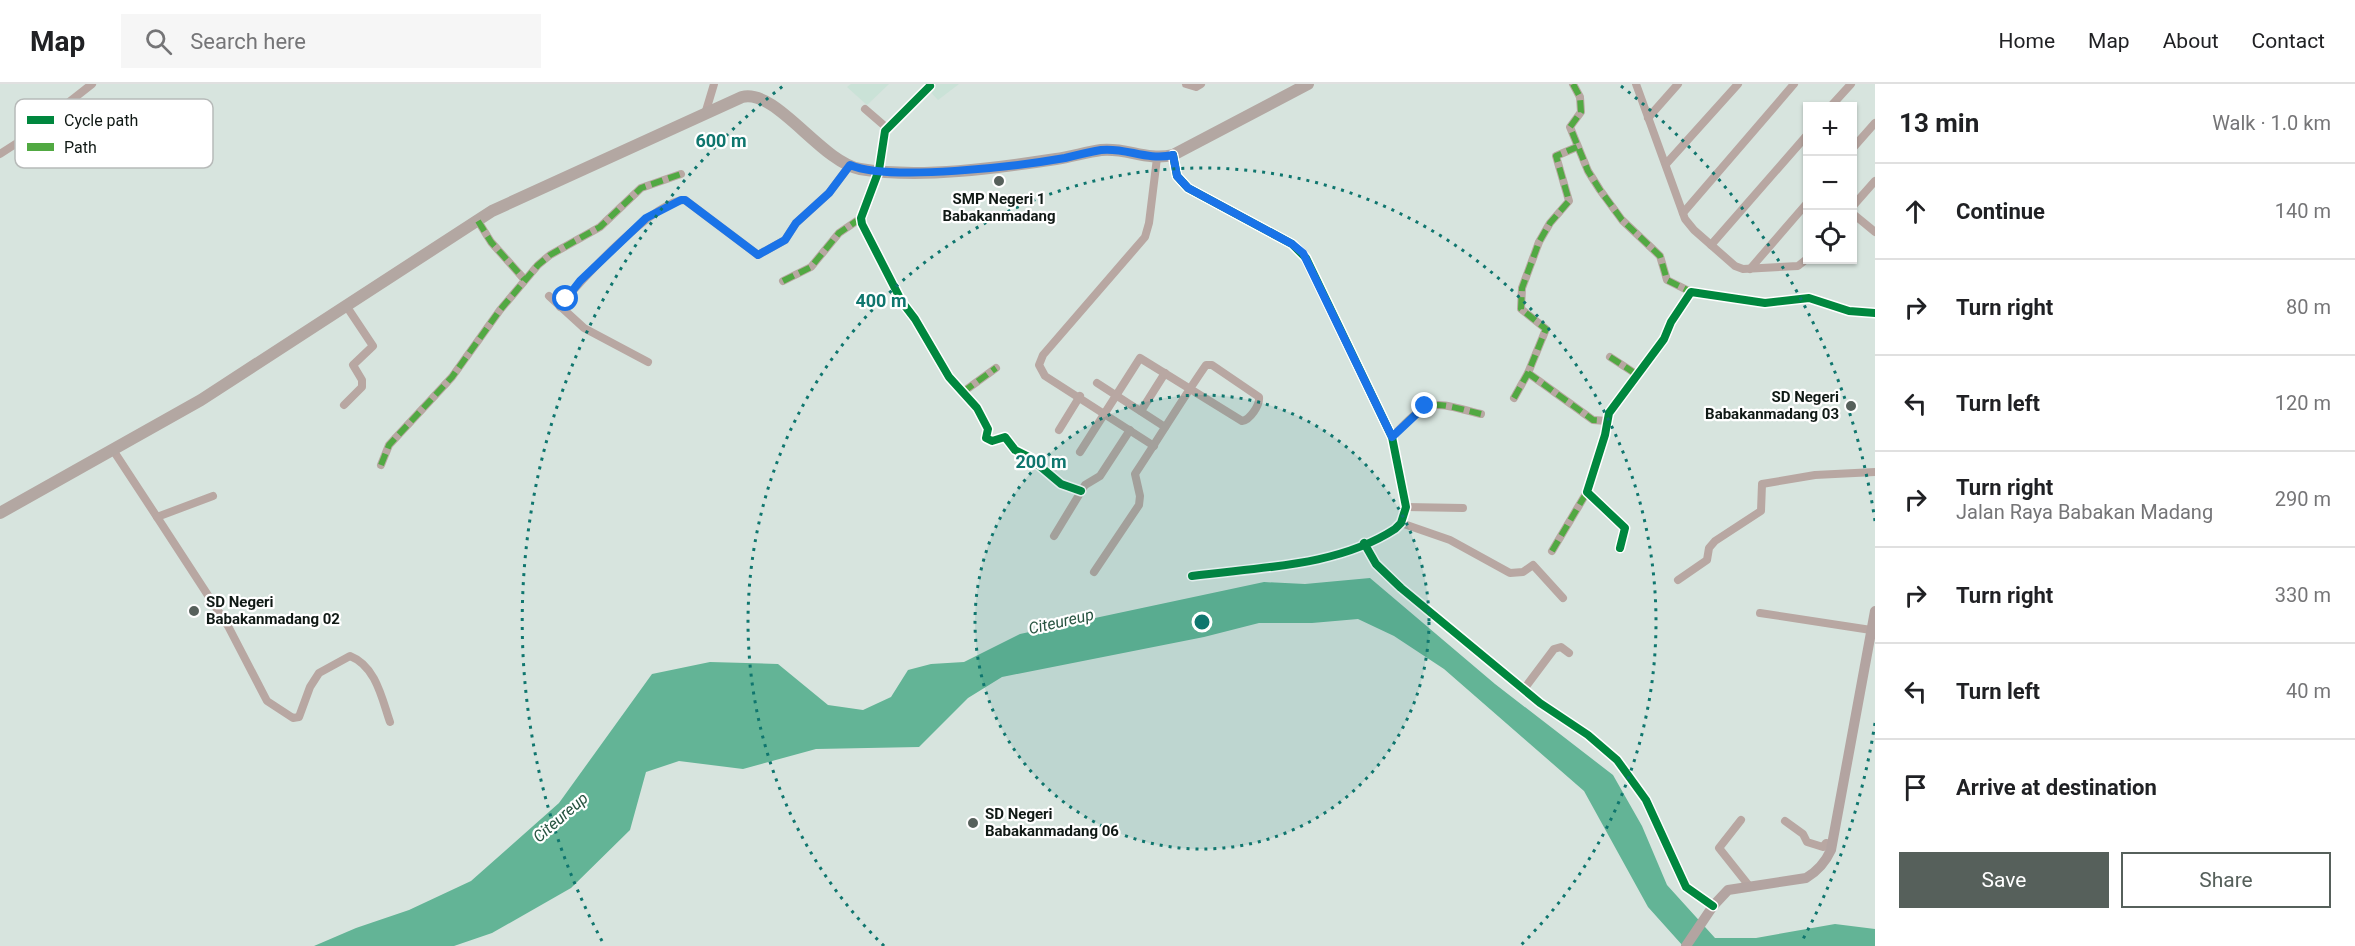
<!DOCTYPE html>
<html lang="en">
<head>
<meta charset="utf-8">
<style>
  body { margin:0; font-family:Roboto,sans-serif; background:#f6f6f6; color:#202124 }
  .controls { position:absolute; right:18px; top:18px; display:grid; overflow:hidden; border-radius:0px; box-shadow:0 2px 4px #0004 }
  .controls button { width:54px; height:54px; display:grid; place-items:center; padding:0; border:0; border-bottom:2px solid #e0e0e0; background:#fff; color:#202124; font:30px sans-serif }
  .stop { position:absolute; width:18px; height:18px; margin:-14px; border:4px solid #1a73e8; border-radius:50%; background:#fff }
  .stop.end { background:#1a73e8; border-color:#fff; box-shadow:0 2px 6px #0008 }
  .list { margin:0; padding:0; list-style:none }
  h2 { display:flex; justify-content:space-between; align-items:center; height:78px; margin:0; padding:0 24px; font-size:26px }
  h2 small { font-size:20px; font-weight:400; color:#757577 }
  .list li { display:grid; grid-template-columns:39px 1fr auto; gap:18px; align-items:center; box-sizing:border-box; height:96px; padding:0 24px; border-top:2px solid #e0e0e0 }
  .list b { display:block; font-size:22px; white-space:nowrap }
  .list p { margin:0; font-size:20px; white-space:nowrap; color:#757577 }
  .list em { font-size:20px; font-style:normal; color:#757577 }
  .actions { display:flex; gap:12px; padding:18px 24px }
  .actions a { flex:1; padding:14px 0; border:2px solid #56605b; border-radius:0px; text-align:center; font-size:21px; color:#56605b }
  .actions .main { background:#56605b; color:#fff }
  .icon { flex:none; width:33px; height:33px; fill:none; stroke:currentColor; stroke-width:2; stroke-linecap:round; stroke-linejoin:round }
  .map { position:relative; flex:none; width:1875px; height:862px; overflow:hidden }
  header { display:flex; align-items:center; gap:36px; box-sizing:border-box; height:84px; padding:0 30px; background:#fff; border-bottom:2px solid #e0e0e0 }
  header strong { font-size:28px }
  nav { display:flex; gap:33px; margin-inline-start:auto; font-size:21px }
  .search { width:420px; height:54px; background:#f6f6f6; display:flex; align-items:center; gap:15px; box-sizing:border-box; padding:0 21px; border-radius:0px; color:#757577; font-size:22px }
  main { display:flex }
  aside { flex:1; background:#fff }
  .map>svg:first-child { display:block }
  .built { fill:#cae2d7 }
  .water { fill:#63b496 }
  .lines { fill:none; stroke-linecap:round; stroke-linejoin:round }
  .street { stroke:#b8a7a2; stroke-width:8 }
  .secondary { stroke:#b3a4a1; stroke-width:10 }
  .primary { stroke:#b3a7a2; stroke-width:12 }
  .quiet { stroke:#51a942; stroke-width:6; stroke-dasharray:12 6; stroke-linecap:butt }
  .cycleway-casing { stroke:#fff; stroke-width:11 }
  .cycleway { stroke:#00873e; stroke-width:8 }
  .route { stroke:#1a73e8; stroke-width:8 }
  .ring { fill:none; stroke:#0f766e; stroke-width:3; stroke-dasharray:3 6 }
  .poi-dot { fill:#56605b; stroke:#fff; stroke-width:2 }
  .labels { text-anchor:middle; stroke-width:4.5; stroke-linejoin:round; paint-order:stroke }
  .poi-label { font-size:15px; font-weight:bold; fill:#101915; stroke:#fff; text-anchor:start }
  .water-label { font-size:16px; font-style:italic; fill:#285441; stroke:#fff }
  .key { fill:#fff; stroke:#b7bab9; stroke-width:1.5 }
  .key-label { font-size:16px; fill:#101915 }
  .centre { fill:#0f766e; stroke:#fff; stroke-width:3 }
  .ring-label { font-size:18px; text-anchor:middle; font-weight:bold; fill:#0f766e; stroke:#fff; stroke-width:4.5; stroke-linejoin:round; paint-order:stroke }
</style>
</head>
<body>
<header>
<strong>Map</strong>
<div class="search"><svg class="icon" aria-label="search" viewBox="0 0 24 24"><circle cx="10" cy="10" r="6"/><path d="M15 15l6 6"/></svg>Search here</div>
<nav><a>Home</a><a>Map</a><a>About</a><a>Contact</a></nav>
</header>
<main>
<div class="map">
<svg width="1875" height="862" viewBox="0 0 1875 862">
  <rect width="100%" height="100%" fill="#d7e4de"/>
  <g class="built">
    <path d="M 851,0 L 889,0 L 867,21 L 847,3 Z"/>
    <path d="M 923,0 L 959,0 L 938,16 Z"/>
  </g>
  <path class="water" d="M 1370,494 L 1495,600 L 1613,691 L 1642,742 L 1667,801 L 1715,854 L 1756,854 L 1835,840 L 1875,845 L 1875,862 L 1683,862 L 1648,823 L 1584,707 L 1444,585 L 1394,552 L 1358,535 L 1312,539 L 1259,539 L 1204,553 L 1002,593 L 968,614 L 919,663 L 816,665 L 743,685 L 679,677 L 646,688 L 630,746 L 571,804 L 492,849 L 454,862 L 314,862 L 356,844 L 409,826 L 471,797 L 559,719 L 652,590 L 710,578 L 778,580 L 828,621 L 863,626 L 891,613 L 908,586 L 931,580 L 964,578 L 1020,550 L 1264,498 L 1305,500 Z"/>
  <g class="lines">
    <g class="street">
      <path d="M 1186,0 L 1196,3 L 1201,0"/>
      <path d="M 1573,0 L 1580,13 L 1581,28 L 1570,43 L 1588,87 L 1600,106 L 1622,136 L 1660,172 L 1667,196 L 1691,208"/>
      <path d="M 1636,0 L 1685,135 L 1694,146 L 1735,182 L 1743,185 L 1798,182 L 1808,174"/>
      <path d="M 930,2 L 885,47 L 879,86 L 861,134 L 862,140 L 902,218 L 915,235 L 949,293 L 977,324 L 988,345 L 986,354 L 992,357 L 1005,353 L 1015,366 L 1029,373 L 1061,400 L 1081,407"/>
      <path d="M 1831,22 L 1851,0"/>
      <path d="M 865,25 L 887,44"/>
      <path d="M 705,30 L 714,0"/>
      <path d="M 1648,34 L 1678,0"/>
      <path d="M 1852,65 L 1875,39"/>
      <path d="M 0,70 L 17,59 L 92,0"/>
      <path d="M 1173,71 L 1177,92 L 1188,104 L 1292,160 L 1306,174 L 1392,353 L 1406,423 L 1401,439 L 1395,445 C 1337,483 1259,483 1192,492"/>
      <path d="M 1666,80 L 1738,0"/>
      <path d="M 1852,123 L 1875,97"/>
      <path d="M 1683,129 L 1794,0"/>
      <path d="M 1852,129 L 1875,148"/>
      <path d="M 478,137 L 491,158 L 524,195"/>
      <path d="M 1711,161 L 1808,50"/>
      <path d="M 1750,185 L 1808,118"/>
      <path d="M 783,197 L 811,183 L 839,149 L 861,134"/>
      <path d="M 549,212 L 584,244 L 648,278"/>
      <path d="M 560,223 C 577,199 657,114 685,116 L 758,171 L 785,156 L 796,139 L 829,109 L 850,81"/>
      <path d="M 1610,273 L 1636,290"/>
      <path d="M 1528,289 L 1593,336 L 1607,337"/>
      <path d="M 1097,299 L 1165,343"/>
      <path d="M 963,308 L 996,284"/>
      <path d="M 1514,314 L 1528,289 L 1546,245 L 1521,225 L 1522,204 L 1539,158 L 1550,139 L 1569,117 L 1556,72 L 1577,63"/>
      <path d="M 344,321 L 362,303 L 362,296 L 353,281 L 373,262 L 347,223"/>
      <path d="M 1141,327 L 1165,289"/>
      <path d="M 1059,346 L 1080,312"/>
      <path d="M 1392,353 C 1430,313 1429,317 1481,330"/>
      <path d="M 1154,362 L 1045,292 L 1039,281 L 1043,271 L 1145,153 L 1149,139 L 1157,74"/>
      <path d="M 113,366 L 157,433 L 213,412"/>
      <path d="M 1080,368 L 1140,274 L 1242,337 C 1250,336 1260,321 1259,313 L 1212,281 L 1206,281 C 1181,317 1159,354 1135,390 L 1140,412 L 1139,421 L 1094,488"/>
      <path d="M 381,381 L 389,361 L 452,293 L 500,226 L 538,181 L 550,171 L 600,143 L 641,104 L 681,90"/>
      <path d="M 1406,423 L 1463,424"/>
      <path d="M 157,433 L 228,542 L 267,617 L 293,634 L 299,633 L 310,603 L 319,589 L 350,572 C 376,582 382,615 390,638"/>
      <path d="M 1401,439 L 1450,456 L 1510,489 L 1523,488 L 1533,481 L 1563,514"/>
      <path d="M 1054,452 L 1085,401 L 1100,392 L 1130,346"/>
      <path d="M 1364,459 L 1376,480 L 1401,504 L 1540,619 L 1588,651 L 1617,676 L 1646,716 L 1686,803 L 1713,822"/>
      <path d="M 1620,464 L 1625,444 L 1587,408 L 1605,351 L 1609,329 L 1664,255 L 1671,238 L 1691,208 L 1765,219 L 1809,214 L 1849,227 L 1875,229"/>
      <path d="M 1552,467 L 1587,408"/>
      <path d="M 1678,496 L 1707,476 L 1709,464 L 1715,457 L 1761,427 L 1762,400 L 1815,391 L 1875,388"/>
      <path d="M 1760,529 L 1871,546"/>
      <path d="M 1524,605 L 1554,565 L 1561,563 L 1569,569"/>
      <path d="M 1741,736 L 1719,764 L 1750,803"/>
      <path d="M 1785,737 L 1803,750 L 1807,758 L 1823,763 L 1826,759 L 1832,760"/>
    </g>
    <path class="secondary" d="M 1686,862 L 1713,822 L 1728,806 L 1806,794 C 1818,787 1825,779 1831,766 L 1875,527"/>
    <path class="primary" d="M 0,429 L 201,316 L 492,127 L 742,13 C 776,4 821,78 860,85 C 920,95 997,84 1056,75 C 1071,73 1086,68 1101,66 C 1126,63 1146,77 1173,71 L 1308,0"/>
    <g class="quiet">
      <path d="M 1573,0 L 1580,13 L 1581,28 L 1570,43 L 1588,87 L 1600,106 L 1622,136 L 1660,172 L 1667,196 L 1691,208"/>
      <path d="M 478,137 L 491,158 L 524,195"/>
      <path d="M 783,197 L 811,183 L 839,149 L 861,134"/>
      <path d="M 1610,273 L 1636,290"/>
      <path d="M 1528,289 L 1593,336 L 1607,337"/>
      <path d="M 963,308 L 996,284"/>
      <path d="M 1514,314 L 1528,289 L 1546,245 L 1521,225 L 1522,204 L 1539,158 L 1550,139 L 1569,117 L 1556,72 L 1577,63"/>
      <path d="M 1392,353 C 1430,313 1429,317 1481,330"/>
      <path d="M 381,381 L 389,361 L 452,293 L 500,226 L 538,181 L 550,171 L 600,143 L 641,104 L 681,90"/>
      <path d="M 1552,467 L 1587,408"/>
    </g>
    <g class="cycleway-casing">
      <g id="cycleway">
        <path d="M 930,2 L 885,47 L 879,86 L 861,134 L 862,140 L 902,218 L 915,235 L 949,293 L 977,324 L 988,345 L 986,354 L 992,357 L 1005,353 L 1015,366 L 1029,373 L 1061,400 L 1081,407"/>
        <path d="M 1173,71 L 1177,92 L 1188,104 L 1292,160 L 1306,174 L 1392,353 L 1406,423 L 1401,439 L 1395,445 C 1337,483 1259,483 1192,492"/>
        <path d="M 1364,459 L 1376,480 L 1401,504 L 1540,619 L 1588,651 L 1617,676 L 1646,716 L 1686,803 L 1713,822"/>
        <path d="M 1620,464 L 1625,444 L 1587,408 L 1605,351 L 1609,329 L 1664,255 L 1671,238 L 1691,208 L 1765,219 L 1809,214 L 1849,227 L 1875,229"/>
      </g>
    </g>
    <use href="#cycleway" class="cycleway"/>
  </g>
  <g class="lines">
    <path class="route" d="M 566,215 L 580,197 L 646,134 L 681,116 L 685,116 L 758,171 L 785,156 L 796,139 L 829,109 L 850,81 C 890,98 1019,82 1065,74 C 1077,71 1089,68 1101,66 C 1126,63 1146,77 1173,71 L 1177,92 L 1188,104 L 1292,160 L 1303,169 L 1392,353 L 1425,322"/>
  </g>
  <circle cx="1202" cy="538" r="227" fill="#0f766e" fill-opacity=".12"/>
  <g class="ring">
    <circle cx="1202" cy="538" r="227"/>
    <path d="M884 862A454 454 0 1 1 1520 862"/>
    <path d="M1875 639A680 680 0 0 1 1802 857M602 857A680 680 0 0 1 783 2M1621 2A680 680 0 0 1 1875 437"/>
  </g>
  <g class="poi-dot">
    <circle cx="999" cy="97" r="6"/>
    <circle cx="1851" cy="322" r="6"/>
    <circle cx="194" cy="527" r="6"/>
    <circle cx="973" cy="739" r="6"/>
  </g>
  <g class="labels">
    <g class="poi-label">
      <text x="999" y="120" text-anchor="middle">SMP Negeri 1<tspan x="999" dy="17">Babakanmadang</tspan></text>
      <text x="1839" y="318" text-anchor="end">SD Negeri<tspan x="1839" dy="17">Babakanmadang 03</tspan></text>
      <text x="206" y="523">SD Negeri<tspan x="206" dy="17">Babakanmadang 02</tspan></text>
      <text x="985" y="735">SD Negeri<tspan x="985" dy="17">Babakanmadang 06</tspan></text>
    </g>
    <g class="water-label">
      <text transform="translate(1061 537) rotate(-13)" y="6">Citeureup</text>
      <text transform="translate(560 733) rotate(-41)" y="6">Citeureup</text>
    </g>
  </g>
  <rect x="15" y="15" width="198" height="69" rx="9" class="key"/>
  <rect x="27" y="32" width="27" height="8" fill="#00873e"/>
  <rect x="27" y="59" width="27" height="8" fill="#51a942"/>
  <g class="key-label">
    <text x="64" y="42">Cycle path</text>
    <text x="64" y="69">Path</text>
  </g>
  <circle cx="1202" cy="538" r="9" class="centre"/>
  <g class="ring-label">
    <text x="721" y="63">600 m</text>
    <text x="881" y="223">400 m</text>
    <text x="1041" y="384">200 m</text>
  </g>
</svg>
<div class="controls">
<button>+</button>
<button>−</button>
<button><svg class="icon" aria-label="locate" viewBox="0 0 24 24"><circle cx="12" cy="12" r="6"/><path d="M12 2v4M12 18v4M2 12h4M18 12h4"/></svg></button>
</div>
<div class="stop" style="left:566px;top:215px"></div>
<div class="stop end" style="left:1425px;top:322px"></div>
</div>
<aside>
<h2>13 min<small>Walk · 1.0 km</small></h2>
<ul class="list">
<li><svg class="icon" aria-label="ahead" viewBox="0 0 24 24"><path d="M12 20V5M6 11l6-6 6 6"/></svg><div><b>Continue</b></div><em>140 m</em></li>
<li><svg class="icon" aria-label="right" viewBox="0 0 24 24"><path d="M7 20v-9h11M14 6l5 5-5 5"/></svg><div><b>Turn right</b></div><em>80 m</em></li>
<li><svg class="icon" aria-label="left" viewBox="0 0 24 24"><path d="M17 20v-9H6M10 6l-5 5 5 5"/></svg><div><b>Turn left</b></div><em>120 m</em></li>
<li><svg class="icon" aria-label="right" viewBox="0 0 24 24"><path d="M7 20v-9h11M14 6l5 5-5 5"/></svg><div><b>Turn right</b><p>Jalan Raya Babakan Madang</p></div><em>290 m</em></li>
<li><svg class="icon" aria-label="right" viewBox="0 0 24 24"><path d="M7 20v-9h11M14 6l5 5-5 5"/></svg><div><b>Turn right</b></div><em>330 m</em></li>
<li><svg class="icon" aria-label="left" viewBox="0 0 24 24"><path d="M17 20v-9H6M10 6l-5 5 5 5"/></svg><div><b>Turn left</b></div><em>40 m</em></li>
<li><svg class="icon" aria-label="arrive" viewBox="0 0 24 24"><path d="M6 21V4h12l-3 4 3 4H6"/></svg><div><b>Arrive at destination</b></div></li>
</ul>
<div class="actions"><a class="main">Save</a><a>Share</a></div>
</aside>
</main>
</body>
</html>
